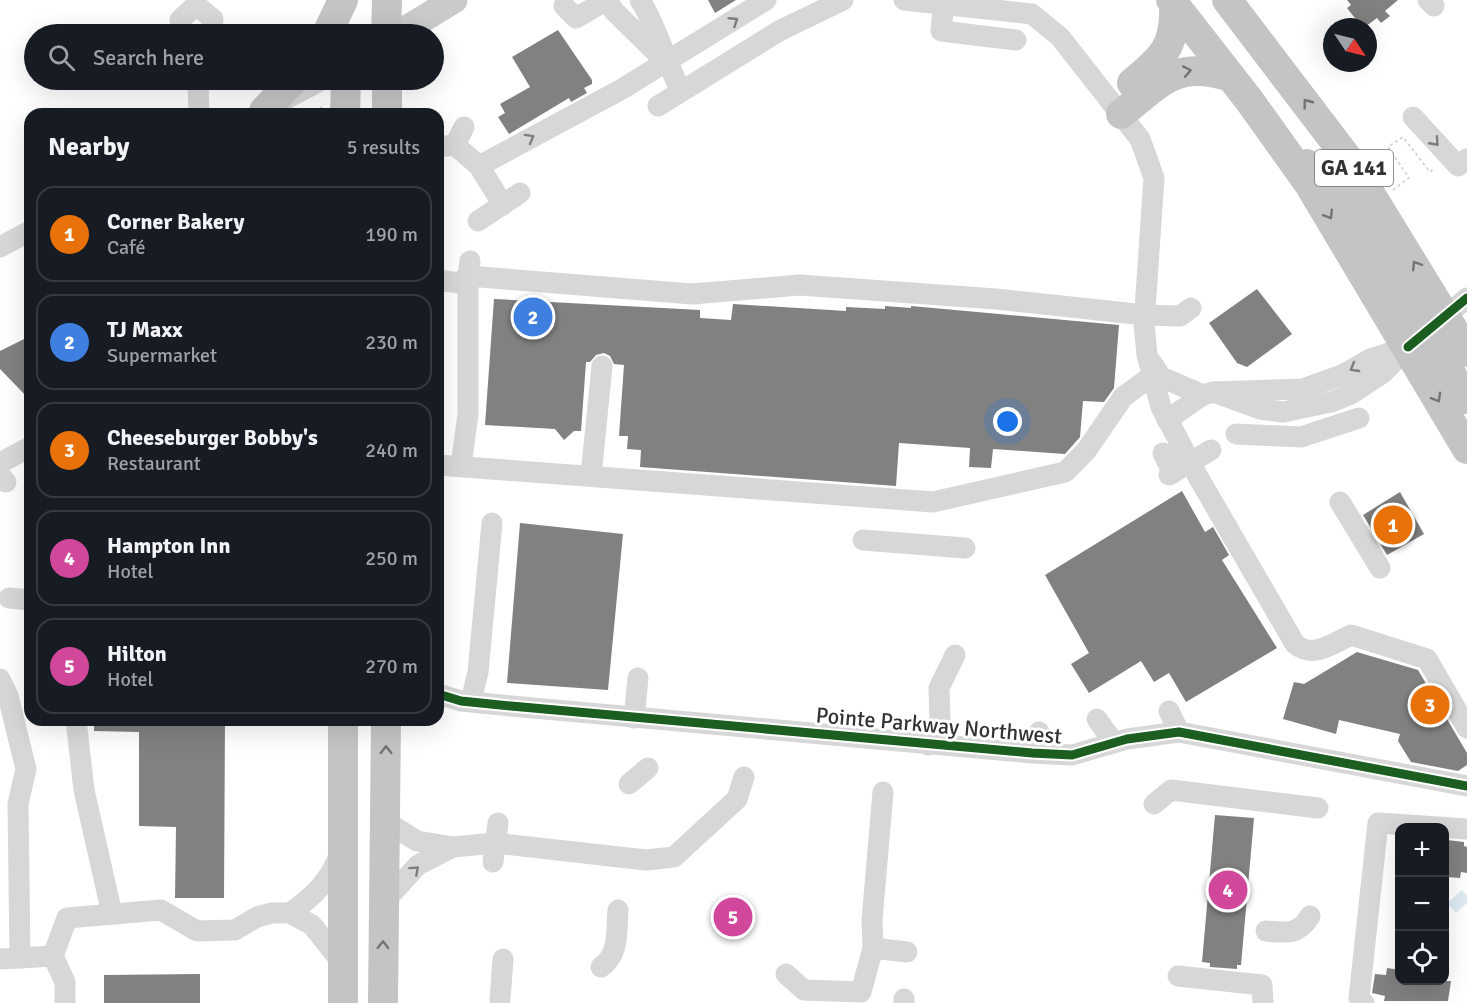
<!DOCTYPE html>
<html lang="en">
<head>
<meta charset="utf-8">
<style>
  body { margin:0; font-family:Signika,sans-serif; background:#242831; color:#f1f3f6 }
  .controls { position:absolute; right:18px; bottom:18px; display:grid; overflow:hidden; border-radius:12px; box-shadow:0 6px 24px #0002 }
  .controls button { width:54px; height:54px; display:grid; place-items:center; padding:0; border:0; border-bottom:2px solid #363941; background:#171b24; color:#f1f3f6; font:30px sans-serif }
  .compass { position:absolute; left:1323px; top:18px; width:54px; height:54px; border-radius:50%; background:#171b24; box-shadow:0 6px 24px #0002; rotate:125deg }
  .you { position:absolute; left:1008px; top:422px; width:21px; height:21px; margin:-15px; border:4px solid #fff; border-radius:50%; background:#1a73e8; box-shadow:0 0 0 9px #1a73e833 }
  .badge { display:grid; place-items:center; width:39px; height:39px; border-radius:50%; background:#7a7a7a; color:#fff; font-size:20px; font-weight:700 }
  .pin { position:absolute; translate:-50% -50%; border:3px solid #fff; box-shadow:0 2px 6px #0006 }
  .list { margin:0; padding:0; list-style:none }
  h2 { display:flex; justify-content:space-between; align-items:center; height:78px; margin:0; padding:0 24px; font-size:26px }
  h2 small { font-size:20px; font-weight:400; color:#9ea1a6 }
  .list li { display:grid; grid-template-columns:39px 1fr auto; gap:18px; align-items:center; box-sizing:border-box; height:96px; margin:0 12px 12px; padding:0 12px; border:2px solid #363941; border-radius:18px }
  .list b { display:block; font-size:22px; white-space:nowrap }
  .list p { margin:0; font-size:20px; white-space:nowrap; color:#9ea1a6 }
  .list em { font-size:20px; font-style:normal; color:#9ea1a6 }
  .icon { flex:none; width:33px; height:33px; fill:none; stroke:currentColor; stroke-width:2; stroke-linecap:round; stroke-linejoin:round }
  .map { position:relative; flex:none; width:1467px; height:1003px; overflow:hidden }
  .search { position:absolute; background:#171b24; box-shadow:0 6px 24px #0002; left:24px; top:24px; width:420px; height:66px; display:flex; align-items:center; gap:15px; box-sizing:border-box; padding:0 21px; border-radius:33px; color:#9ea1a6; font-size:22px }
  .panel { position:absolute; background:#171b24; box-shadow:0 6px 24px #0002; left:24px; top:108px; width:420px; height:618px; border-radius:18px }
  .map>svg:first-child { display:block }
  .water { fill:#ddebf3 }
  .building { fill:#818181 }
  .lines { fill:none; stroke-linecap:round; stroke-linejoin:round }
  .path { stroke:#d6d6d6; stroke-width:2; stroke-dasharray:3 3; stroke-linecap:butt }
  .minor { stroke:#d7d7d7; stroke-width:21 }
  .major { stroke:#cacaca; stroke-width:27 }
  .highway { stroke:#c4c4c4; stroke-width:30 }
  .cycleway-casing { stroke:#fff; stroke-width:13 }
  .cycleway { stroke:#1b5e20; stroke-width:9 }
  .oneway { stroke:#7d7d7d }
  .oneway2 { stroke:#747474 }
  .labels { text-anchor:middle; stroke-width:6; stroke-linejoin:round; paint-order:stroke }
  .shield { fill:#fff; stroke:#707070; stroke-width:1.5 }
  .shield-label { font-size:21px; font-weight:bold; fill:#333 }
  .street-label { font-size:22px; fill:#333; stroke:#fff }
</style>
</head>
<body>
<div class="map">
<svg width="1467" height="1003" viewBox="0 0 1467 1003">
  <rect width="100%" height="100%" fill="#fff"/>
  <path class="water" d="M 1462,890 L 1467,896 L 1467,903 L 1456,913 L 1447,903 Z"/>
  <g class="building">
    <path d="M 708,0 L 736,0 L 715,13 Z"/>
    <path d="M 1347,0 L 1398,0 L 1385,11 L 1390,16 L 1381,23 L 1377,18 L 1365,27 L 1362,27 L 1347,8 L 1351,5 Z"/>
    <path d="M 558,30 L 592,80 L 592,84 L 584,88 L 587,93 L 571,102 L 569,98 L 509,134 L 498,117 L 505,113 L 500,104 L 530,87 L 512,57 Z"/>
    <path d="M 1257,289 L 1292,334 L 1247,367 L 1237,363 L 1209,323 Z"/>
    <path d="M 494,299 L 700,310 L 700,318 L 731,320 L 733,304 L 846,311 L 846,307 L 885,309 L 885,306 L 911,308 L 911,306 L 1119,325 L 1114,388 L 1104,402 L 1083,401 L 1080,437 L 1065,454 L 993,449 L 991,468 L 969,467 L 970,448 L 899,443 L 896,486 L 640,467 L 641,450 L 627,449 L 628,436 L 619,436 L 624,365 L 614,364 L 610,356 L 604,353 L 596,355 L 590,362 L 586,362 L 581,431 L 574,431 L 564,440 L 555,429 L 485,425 Z"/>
    <path d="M 30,336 L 30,400 L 0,369 L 0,351 Z"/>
    <path d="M 1182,491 L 1205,532 L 1213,527 L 1229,555 L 1222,560 L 1277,648 L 1186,702 L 1169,673 L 1154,682 L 1141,661 L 1089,693 L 1071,664 L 1089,653 L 1045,575 Z"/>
    <path d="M 1400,492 L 1424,534 L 1387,555 L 1363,515 Z"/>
    <path d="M 520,523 L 623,534 L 608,690 L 507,683 Z"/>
    <path d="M 1357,652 L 1418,670 L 1467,753 L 1467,765 L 1458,771 L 1411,762 L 1398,741 L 1400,734 L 1339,720 L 1336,734 L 1283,719 L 1294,682 L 1304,684 Z"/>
    <path d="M 94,720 L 225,720 L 224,898 L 175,898 L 176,827 L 139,826 L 139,732 L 94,731 Z"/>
    <path d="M 1215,815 L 1254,818 L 1241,965 L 1237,965 L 1237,969 L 1210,967 L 1210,963 L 1202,962 Z"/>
    <path d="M 1447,840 L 1464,842 L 1464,846 L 1467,847 L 1467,873 L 1461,872 L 1460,878 L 1446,877 Z"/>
    <path d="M 1387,968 L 1400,970 L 1400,981 L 1451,981 L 1448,1001 L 1384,1001 L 1385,996 L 1372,993 L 1375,974 L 1386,975 Z"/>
    <path d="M 200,974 L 200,1003 L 104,1003 L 104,975 Z"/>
  </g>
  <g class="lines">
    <g class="path">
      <path d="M 320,109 L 324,104"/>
      <path d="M 1393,190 L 1409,178 L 1388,147 L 1403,137 L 1430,172 L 1435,168"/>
    </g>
    <g class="minor">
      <path d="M 640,0 C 658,28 665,61 681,91"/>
      <path d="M 904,0 L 1032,14 L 1060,37 L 1140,139 L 1154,178 L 1144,324 L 1147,355 L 1161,407 L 1197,475 L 1295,644 C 1313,659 1332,644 1351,635 L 1427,659 L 1467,728"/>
      <path d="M 944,0 L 941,31 L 1016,40"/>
      <path d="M 1428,0 L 1434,6"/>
      <path d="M 564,6 L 576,18 L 607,0 L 614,11 L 666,62"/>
      <path d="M 182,34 L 180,20 L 196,5 L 213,19 L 211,34"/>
      <path d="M 198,80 L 199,114"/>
      <path d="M 280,102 L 322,80"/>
      <path d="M 658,106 L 779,31 L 843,0"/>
      <path d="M 1413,117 L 1458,166 L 1467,159"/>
      <path d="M 455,145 L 479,166 L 503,205"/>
      <path d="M 438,147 L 455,145 L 464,127"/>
      <path d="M 479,166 L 622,89 L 766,0"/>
      <path d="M 478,221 L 520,193"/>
      <path d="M 0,247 L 30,231"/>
      <path d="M 438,280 L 459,283 L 468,276 L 692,294 L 800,285 L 996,299 L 1145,315 L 1180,316 L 1191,308"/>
      <path d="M 1152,363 L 1161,377 L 1203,395"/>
      <path d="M 1213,392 L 1260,409 L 1283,412 L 1331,402 L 1351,394 L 1383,373 L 1408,347 L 1467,298"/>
      <path d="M 1167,420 L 1203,395 L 1213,392 L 1303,389 L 1342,375 L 1370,359 L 1405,348"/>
      <path d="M 1236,434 L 1301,437 L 1359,418"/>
      <path d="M 1163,453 L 1173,473"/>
      <path d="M 0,463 L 30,447"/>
      <path d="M 438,465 L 933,502 L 1065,472 L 1086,451 L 1123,397 L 1153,375"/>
      <path d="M 461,466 L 468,414 L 468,276 L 470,261"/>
      <path d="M 0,475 L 6,482"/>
      <path d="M 1169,475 L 1211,450"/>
      <path d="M 591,476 L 602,366"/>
      <path d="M 1340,502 L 1380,568"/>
      <path d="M 863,540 L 965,548"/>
      <path d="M 9,598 L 30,600"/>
      <path d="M 0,679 L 8,696 L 26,769 L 18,804 L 20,958 L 0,959"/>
      <path d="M 438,694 L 461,701 L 511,706 L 1032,753 L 1072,755 L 1127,739 L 1179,732 L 1467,786"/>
      <path d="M 471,701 L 478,672 L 492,523"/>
      <path d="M 1169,711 L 1179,732"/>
      <path d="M 634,718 L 638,678"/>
      <path d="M 1097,719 L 1114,743"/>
      <path d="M 76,720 L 84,790 L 112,914"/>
      <path d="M 1039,732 L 1052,754"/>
      <path d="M 928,745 L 940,719 L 939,688 L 955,655"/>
      <path d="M 629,784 L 648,768"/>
      <path d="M 1154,804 L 1171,790 L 1318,808"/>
      <path d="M 385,821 L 417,841 L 453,847 L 495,843 L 646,860 L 674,857 L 737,799 L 744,777"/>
      <path d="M 493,862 L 498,823"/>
      <path d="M 384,902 L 418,865 L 453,847"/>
      <path d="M 290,913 C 314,896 330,881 340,853"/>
      <path d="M 1266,931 C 1286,933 1299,935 1310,916"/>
      <path d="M 873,948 L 872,920 L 883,792"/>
      <path d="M 53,956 L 65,982 L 65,1003"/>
      <path d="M 20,958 L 53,956 L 67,918 L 161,910 L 197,931 L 235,930 L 257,917 L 272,913 L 290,913 L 312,925 L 343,964"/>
      <path d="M 601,967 C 620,954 616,931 618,910"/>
      <path d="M 786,974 L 804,990 L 861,992 L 873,948 L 907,952"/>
      <path d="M 1178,976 L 1262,985 L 1263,1003"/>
      <path d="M 904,999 L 904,1003"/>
      <path d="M 500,1000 L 503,959"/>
      <path d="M 1364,1003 L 1359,998 L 1378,823 L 1467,829"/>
    </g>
    <path class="major" d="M 398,34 L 454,0"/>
    <g class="highway">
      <path d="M 1171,0 L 1249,100 L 1309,184 L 1467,449"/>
      <path d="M 1227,0 L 1352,164 L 1467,352"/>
      <path d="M 327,34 L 343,0"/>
      <path d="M 386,34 L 387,0"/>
      <path d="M 1132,83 C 1163,58 1176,46 1174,4"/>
      <path d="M 264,111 L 293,80"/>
      <path d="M 345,114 L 346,80"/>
      <path d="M 387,114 L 387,80"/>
      <path d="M 1121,114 C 1163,81 1175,60 1231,77"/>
      <path d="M 1307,164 C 1363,204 1392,274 1430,329"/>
      <path d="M 1425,333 L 1467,399"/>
      <path d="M 343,720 L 343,1003"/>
      <path d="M 383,1003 L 386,720"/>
    </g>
    <g class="cycleway-casing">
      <g id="cycleway">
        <path d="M 1408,347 L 1467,298"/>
        <path d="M 438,694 L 461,701 L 511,706 L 1032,753 L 1072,755 L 1127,739 L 1179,732 L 1467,786"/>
      </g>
    </g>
    <use href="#cycleway" class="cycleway"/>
  </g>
  <defs><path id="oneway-chevron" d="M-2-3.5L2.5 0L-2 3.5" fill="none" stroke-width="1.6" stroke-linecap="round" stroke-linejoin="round" transform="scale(1.5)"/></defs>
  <g class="oneway">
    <use href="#oneway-chevron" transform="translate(734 21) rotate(-33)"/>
    <use href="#oneway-chevron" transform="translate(530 138) rotate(-29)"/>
    <use href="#oneway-chevron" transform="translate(1435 142) rotate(48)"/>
    <use href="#oneway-chevron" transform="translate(1354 368) rotate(150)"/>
    <use href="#oneway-chevron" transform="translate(415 870) rotate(-42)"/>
  </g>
  <g class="oneway2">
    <use href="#oneway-chevron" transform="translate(1187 71) rotate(-11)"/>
    <use href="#oneway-chevron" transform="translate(1307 103) rotate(-127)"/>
    <use href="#oneway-chevron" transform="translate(1329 215) rotate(58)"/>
    <use href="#oneway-chevron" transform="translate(1416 265) rotate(-122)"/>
    <use href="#oneway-chevron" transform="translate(1437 398) rotate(60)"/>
    <use href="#oneway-chevron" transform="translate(386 750) rotate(-90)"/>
    <use href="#oneway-chevron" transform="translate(383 945) rotate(-89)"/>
  </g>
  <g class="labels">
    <rect class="shield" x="1315" y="150" width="78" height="36" rx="4.5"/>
    <g class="shield-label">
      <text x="1354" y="175">GA 141</text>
    </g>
    <g class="street-label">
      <text transform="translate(939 725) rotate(5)" y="8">Pointe Parkway Northwest</text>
    </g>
  </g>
</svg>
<div class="controls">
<button>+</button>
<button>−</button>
<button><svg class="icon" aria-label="locate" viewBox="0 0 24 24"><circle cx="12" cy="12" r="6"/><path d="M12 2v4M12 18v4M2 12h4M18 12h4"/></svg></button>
</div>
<svg class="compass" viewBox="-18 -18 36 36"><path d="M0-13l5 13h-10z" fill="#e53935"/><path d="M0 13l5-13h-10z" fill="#9ea1a6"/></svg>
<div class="you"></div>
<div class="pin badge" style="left:1393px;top:525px;background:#e8710a">1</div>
<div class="pin badge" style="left:533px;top:317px;background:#3f7fe0">2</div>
<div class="pin badge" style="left:1430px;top:705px;background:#e8710a">3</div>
<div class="pin badge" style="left:1228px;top:890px;background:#d1479c">4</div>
<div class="pin badge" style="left:733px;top:917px;background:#d1479c">5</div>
<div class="search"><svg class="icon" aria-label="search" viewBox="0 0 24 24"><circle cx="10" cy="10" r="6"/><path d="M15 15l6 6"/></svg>Search here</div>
<section class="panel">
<h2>Nearby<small>5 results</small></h2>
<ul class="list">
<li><span class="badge" style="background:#e8710a">1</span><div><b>Corner Bakery</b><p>Café</p></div><em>190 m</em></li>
<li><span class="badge" style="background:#3f7fe0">2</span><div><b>TJ Maxx</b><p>Supermarket</p></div><em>230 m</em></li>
<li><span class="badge" style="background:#e8710a">3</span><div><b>Cheeseburger Bobby's</b><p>Restaurant</p></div><em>240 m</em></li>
<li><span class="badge" style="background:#d1479c">4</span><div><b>Hampton Inn</b><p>Hotel</p></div><em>250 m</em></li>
<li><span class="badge" style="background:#d1479c">5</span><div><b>Hilton</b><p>Hotel</p></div><em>270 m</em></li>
</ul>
</section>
</div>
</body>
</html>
